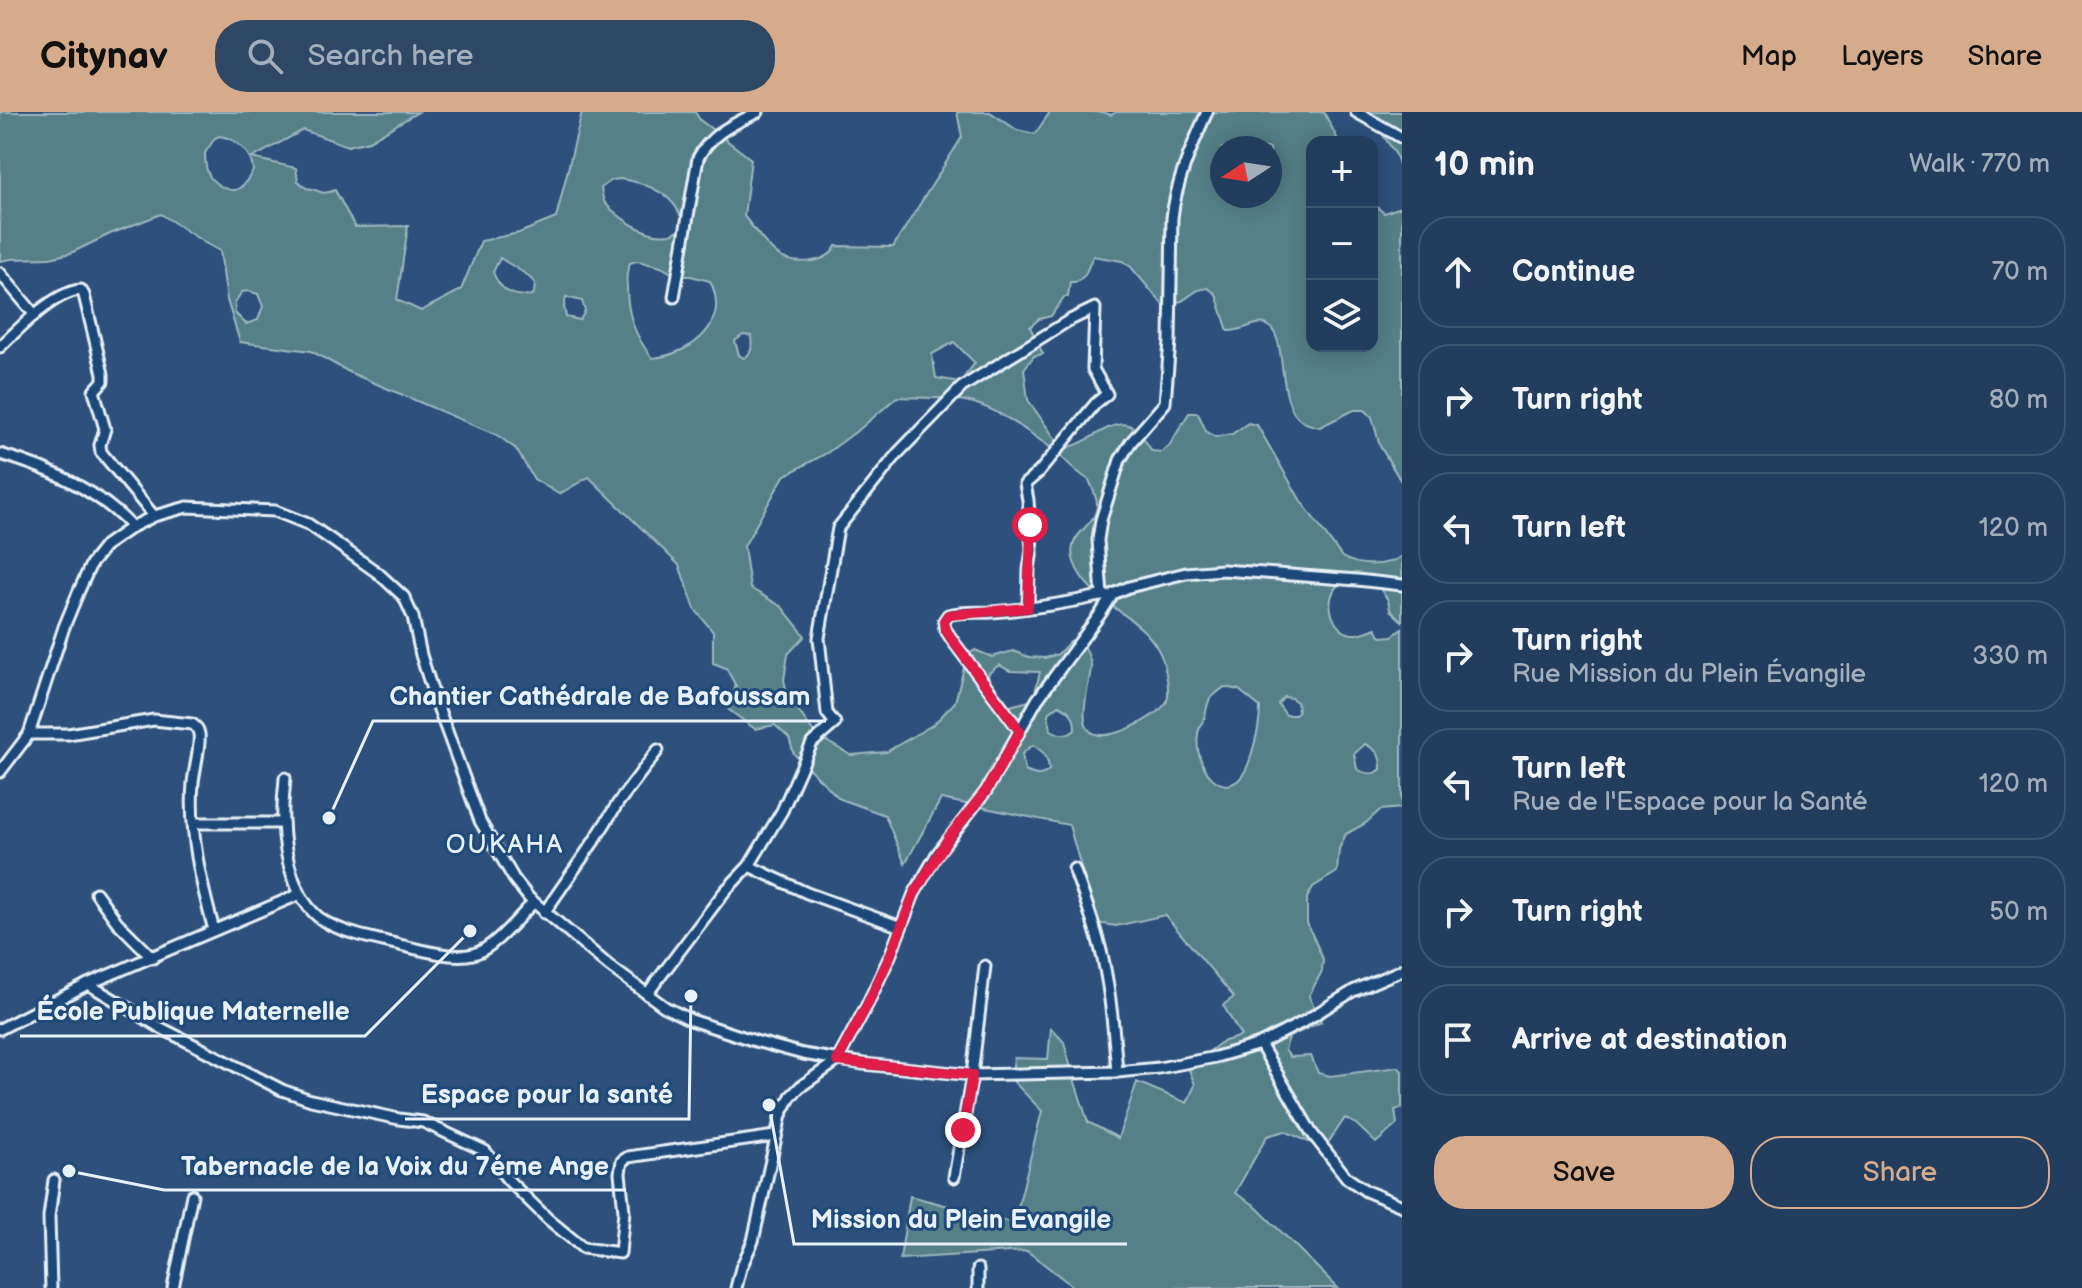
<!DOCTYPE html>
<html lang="en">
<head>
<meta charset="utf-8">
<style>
  body { margin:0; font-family:"Balsamiq Sans",sans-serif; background:#2e4866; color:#f1f3f6 }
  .controls { position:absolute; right:24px; top:24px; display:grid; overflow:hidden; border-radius:16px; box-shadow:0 4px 20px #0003 }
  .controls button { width:72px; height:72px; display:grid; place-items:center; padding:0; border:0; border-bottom:2px solid #3f5672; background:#223d5d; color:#f1f3f6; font:40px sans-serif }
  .compass { position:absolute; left:1210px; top:24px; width:72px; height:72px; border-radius:50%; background:#223d5d; box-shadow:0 4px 20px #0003; rotate:258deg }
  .stop { position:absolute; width:24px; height:24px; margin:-18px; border:6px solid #e11d48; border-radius:50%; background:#fff }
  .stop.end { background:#e11d48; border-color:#fff; box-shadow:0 2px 8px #0008 }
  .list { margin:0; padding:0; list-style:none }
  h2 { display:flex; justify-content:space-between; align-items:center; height:104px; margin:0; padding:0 32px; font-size:34px }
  h2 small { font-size:26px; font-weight:400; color:#a2aebc }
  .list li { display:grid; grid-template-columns:52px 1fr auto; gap:24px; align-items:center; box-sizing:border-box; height:112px; margin:0 16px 16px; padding:0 16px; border:2px solid #3f5672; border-radius:32px }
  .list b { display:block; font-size:30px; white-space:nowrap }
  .list p { margin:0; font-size:26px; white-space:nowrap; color:#a2aebc }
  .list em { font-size:26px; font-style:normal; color:#a2aebc }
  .actions { display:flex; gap:16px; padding:24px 32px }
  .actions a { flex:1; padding:18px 0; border:2px solid #d6ab8b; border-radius:32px; text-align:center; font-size:28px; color:#d6ab8b }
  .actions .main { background:#d6ab8b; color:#111 }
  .icon { flex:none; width:44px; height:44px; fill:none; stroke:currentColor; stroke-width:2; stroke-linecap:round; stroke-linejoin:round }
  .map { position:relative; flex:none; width:1402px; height:1176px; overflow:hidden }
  header { display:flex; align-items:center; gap:48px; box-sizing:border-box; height:112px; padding:0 40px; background:#d6ab8b; color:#111 }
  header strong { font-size:38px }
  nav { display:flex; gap:44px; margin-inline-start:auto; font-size:28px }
  .search { width:560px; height:72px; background:#2e4866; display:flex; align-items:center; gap:20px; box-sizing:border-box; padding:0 28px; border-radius:32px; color:#a2aebc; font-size:30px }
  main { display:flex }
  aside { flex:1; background:#223d5d }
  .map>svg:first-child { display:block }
  .green { fill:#548088; stroke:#9eb8c0; stroke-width:2; fill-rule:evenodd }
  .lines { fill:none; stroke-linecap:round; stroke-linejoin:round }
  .minor-casing { stroke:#e8f1f8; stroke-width:15 }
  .minor { stroke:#1f4a7a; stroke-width:9 }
  .route { stroke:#e11d48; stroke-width:10 }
  .labels { text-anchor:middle; stroke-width:6; stroke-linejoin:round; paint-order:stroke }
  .neighbourhood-label { font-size:26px; letter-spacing:2px; fill:#e8f1f8; stroke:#1f4a7a }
  .leader { fill:none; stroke:#e8f1f8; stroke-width:3 }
  .callout-dot { fill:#e8f1f8; stroke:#1f4a7a; stroke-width:3 }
  .callout-label { font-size:26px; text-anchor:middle; font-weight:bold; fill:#e8f1f8; stroke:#1f4a7a; stroke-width:6; stroke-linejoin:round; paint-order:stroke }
</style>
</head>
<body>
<header>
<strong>Citynav</strong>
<div class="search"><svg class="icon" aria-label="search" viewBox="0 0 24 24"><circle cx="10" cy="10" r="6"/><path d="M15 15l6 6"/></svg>Search here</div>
<nav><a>Map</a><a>Layers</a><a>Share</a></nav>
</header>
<main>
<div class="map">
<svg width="1402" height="1176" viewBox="0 0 1402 1176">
  <rect width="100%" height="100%" fill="#2d517c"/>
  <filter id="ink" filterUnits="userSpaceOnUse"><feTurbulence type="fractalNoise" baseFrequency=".0125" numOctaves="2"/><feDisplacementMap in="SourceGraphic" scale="16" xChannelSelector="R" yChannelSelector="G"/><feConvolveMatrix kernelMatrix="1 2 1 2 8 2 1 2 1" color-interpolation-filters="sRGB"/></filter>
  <g filter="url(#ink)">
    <g class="green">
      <path d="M 0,0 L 418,0 L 369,29 L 348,34 L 303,18 L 252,46 L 296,56 L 298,69 L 306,76 C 320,76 317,85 335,78 L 355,115 L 408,114 L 397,188 L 421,199 L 461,178 L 481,129 L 519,121 L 556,106 L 582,0 L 695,0 L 700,8 L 751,47 L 744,104 C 753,115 767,136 778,143 C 794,154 828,152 836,134 L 893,135 L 962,25 L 957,0 L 990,0 L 1017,18 L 1035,22 L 1050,0 L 1103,0 L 1111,3 L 1116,0 L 1324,0 L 1339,30 L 1312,30 L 1312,234 L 1372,234 L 1372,91 L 1384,101 L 1401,95 L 1402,91 L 1402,371 L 1380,334 L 1372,305 L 1365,298 L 1354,298 L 1320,315 C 1315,314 1306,312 1302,309 C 1274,291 1290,220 1265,212 C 1255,209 1241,220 1228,219 L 1216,182 L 1208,176 L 1198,178 L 1182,189 L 1163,193 L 1131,155 L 1122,149 L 1093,144 L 1085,163 L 1077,170 L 1070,170 L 1068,185 L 1064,185 L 1051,204 L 1039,207 L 1030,215 L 1043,242 L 1034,244 L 1024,257 L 1028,288 L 1054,325 L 1065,335 C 1087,336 1116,298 1137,318 C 1143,324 1147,332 1152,339 L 1161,340 L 1169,334 L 1189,301 L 1198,301 L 1206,319 L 1215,325 L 1232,322 L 1248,311 L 1257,313 L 1301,389 L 1342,445 C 1359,455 1386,455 1402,444 L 1402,509 L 1390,498 L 1388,488 L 1378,474 L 1362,464 C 1353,465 1345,466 1338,473 C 1322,489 1333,524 1357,522 C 1363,521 1371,518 1376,516 L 1381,525 L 1392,524 L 1402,517 L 1402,696 L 1380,698 L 1366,711 L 1346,722 L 1339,737 L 1337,760 L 1313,775 L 1307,786 L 1307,811 L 1323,847 L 1322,859 L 1309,884 L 1321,910 L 1289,925 L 1285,938 L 1290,945 L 1311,944 L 1318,961 L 1330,964 L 1398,955 L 1402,959 L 1402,996 L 1395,998 L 1397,1012 L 1376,1031 L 1356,1012 L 1345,1006 L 1324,1037 L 1285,1019 L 1267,1024 L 1235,1081 L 1253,1092 L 1338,1176 L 1075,1176 L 1027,1139 L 900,1147 L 910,1084 L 1014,1111 L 1042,999 L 1011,967 L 1014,946 L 1048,947 L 1051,916 L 1064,930 L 1073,964 L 1088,1010 L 1118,1026 L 1137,970 L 1187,991 L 1195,973 L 1188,955 L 1222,930 L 1241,924 L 1223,893 L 1234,885 L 1165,803 L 1116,814 L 1097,811 L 1069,713 L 941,687 L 905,752 L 885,703 L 840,687 L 794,642 L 789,626 L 775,613 L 755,617 L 725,595 L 730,588 L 736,574 L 726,556 L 713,551 L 713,520 L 695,497 L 679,453 L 589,365 L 559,382 L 534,367 L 516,337 L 497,323 L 351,261 L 311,239 L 240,230 L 227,188 L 220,139 L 205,131 L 161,102 L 110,122 L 71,141 L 50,146 L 11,147 L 0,149 ZM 219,24 C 236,26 253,42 253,59 C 249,65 243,77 235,78 C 226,79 211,70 208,61 C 205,55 205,47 205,41 L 215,26 ZM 1222,36 L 1270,36 L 1270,84 L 1222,84 ZM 621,67 C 648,71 680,84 683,115 C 662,134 629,113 612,98 C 609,95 605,92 604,89 C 602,85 602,80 601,76 L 612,68 ZM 500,146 L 527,163 L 535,171 L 534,181 L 532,183 C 513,186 500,179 493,160 ZM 637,149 L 661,155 L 677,164 L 691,164 L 710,169 C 732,212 690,243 652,246 C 635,224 627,203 627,175 C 626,166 626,159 630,151 ZM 249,179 L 258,182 L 263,194 L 258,208 L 246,212 L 235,201 L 235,190 L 242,180 ZM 566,185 L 582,189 L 585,199 L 580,208 L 566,205 L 564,195 ZM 743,223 L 751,224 C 752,233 753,241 744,246 L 739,243 L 735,229 ZM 954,230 L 975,251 L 960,270 L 936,266 L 932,242 ZM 897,285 C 919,286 943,285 965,289 C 994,294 1023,316 1047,333 C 1062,343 1073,359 1089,368 C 1092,375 1096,383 1097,391 C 1098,416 1064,420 1074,450 C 1090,495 1149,503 1163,549 C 1166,559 1171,582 1166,591 C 1156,606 1106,633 1090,619 C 1077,608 1091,569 1091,553 C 1090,544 1084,533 1080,525 L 1070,529 L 1058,542 L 1045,546 L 1029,545 L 1013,539 L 992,545 L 975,538 L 967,544 L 955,590 L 934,612 L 886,640 L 851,643 L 817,624 L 788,585 L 784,568 L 788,542 L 805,524 L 782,495 L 750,476 L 744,434 L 784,364 L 827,341 L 861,316 ZM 999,553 L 1010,559 L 1040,560 L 1033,588 L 1010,594 L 1002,583 L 991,578 L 988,562 ZM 1224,575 L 1239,578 L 1260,595 C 1260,614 1256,626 1251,644 C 1234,703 1192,659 1198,622 C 1198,617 1203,611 1205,605 C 1206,600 1207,592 1210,587 C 1213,583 1220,579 1224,575 ZM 1284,585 L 1291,586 L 1297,590 L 1298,600 L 1295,603 L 1286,603 L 1278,592 ZM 1059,593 C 1071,599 1075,604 1075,618 C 1068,625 1060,623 1051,618 L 1048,602 ZM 1365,632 C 1377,638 1381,643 1381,657 C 1374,664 1366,662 1357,657 L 1354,642 ZM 1033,633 C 1044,640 1048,644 1049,658 C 1041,666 1034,663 1025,659 L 1022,642 Z"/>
      <path d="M 1368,0 L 1402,0 L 1402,61 L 1396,43 Z"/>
    </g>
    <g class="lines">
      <g class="minor-casing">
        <g id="minor">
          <path d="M 1356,0 L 1402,26"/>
          <path d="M 0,161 L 35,203"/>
          <path d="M 674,185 L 698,46 C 711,21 734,12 758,0"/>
          <path d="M 0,235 C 18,217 56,179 81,178 L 84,183 L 103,262 L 103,269 L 94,279 L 105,317 L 100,333 L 101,340 L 154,404"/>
          <path d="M 0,342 C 49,356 97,377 132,415"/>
          <path d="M 1102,484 L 1098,428 L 1101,408 L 1120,348 L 1131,330 L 1165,291 L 1170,229 L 1172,106 C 1176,69 1192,34 1207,0"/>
          <path d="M 1020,619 L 955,532 L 945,517 L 944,509 L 948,503 C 963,499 977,501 992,500 C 1030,497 1068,491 1105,483"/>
          <path d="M 29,622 L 68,622 L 154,608 L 192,612 C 196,615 198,616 199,622 C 201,632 194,659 193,671 C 189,720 201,771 214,818"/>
          <path d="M 0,660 L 29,622 L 64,515 L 78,481 L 91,452 L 106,433 L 132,415 L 154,404 L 187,395 L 275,399 L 308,412 L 333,429 L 378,461 L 404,485 L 413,505 L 421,543 L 434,584 L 480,709 L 514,767 L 529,786 L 609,854 L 665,895 L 691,908 L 755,929 L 803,942 L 864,952 L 972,963 L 1117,960 L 1159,956 L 1216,945 L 1260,932 L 1303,910 L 1353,879 L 1402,858"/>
          <path d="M 285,666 C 284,681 282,695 283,709 C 284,744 295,795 329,812 C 351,823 376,827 400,833 C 420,838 453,847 473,842 C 492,838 519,805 533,791"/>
          <path d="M 194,711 L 283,711"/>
          <path d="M 749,754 L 807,781 L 901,815"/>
          <path d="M 1074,757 C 1085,786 1096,816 1103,847 C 1111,884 1114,922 1117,960"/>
          <path d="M 96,781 L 117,810 L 153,846"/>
          <path d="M 544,801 L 594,729 L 618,691 L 658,638"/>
          <path d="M 88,872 L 161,916 L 282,978 L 311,988 L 399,1007 L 423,1010 L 485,1039 L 508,1068 L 548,1107 L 583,1136 L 620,1141 L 624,1099 L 620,1061 L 622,1049 L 628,1045 L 775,1024"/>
          <path d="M 647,882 L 725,779 L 749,754 L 782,699 L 812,631 L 835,611 L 827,601 L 819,526 L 838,416 L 898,341 L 962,275 L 1068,209 L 1095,196 L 1093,257 L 1107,282 L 1096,291 L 1039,360 L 1025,372 L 1028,388 L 1032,438 L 1029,457 L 1028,496"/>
          <path d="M 0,917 L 88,872 L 300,782"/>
          <path d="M 1260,932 L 1311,1020 L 1347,1066 L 1366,1079 L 1402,1094"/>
          <path d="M 954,1065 L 972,963 L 985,854"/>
          <path d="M 51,1176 L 49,1105 L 54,1068"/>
          <path d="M 173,1176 L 192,1083"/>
          <path d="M 736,1176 L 741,1156 L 753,1129 L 781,1003 L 791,984 L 800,975 L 837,949 L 867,893 L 890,844 L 914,782 L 937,742 L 986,679 L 1037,588 L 1101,501 L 1113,482 L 1129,475 L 1186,461 L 1223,458 L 1357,468 L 1402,473"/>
          <path d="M 978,1176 L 978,1157"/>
        </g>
      </g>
      <use href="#minor" class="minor"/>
    </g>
  </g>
  <g class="lines" filter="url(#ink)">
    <path class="route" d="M 963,1018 L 972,963 L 837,949 L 867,893 L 890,844 L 914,782 L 949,725 L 986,679 L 1020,619 L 955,532 L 945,517 L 944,509 L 948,503 L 1028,496 C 1028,468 1032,441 1030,413"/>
  </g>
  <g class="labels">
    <g class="neighbourhood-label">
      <text x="505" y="741">OUKAHA</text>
    </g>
  </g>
  <path class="leader" d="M329 706L373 609H826M470 819L365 924H20M691 884L689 1007H405M69 1059L164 1078H626M769 993L794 1132H1127"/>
  <g class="callout-dot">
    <circle cx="329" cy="706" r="8"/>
    <circle cx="470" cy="819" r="8"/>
    <circle cx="691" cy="884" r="8"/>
    <circle cx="69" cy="1059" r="8"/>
    <circle cx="769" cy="993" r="8"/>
  </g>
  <g class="callout-label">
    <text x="600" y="593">Chantier Cathédrale de Bafoussam</text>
    <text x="193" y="908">École Publique Maternelle</text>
    <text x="547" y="991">Espace pour la santé</text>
    <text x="395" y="1063">Tabernacle de la Voix du 7éme Ange</text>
    <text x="961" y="1116">Mission du Plein Evangile</text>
  </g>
</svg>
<div class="controls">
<button>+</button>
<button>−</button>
<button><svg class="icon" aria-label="layers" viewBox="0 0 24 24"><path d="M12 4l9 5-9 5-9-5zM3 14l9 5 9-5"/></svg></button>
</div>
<svg class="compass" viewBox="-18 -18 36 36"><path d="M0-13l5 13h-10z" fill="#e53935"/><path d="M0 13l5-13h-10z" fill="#a2aebc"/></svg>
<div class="stop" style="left:1030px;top:413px"></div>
<div class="stop end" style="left:963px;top:1018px"></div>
</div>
<aside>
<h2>10 min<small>Walk · 770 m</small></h2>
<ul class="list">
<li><svg class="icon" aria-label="ahead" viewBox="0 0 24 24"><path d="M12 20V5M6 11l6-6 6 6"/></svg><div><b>Continue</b></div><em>70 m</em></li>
<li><svg class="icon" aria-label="right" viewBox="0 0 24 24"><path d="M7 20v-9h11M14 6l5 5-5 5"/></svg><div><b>Turn right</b></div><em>80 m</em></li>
<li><svg class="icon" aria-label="left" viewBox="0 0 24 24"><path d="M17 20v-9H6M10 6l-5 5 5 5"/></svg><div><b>Turn left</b></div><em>120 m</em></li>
<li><svg class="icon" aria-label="right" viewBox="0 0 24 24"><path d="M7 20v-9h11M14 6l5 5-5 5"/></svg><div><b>Turn right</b><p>Rue Mission du Plein Évangile</p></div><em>330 m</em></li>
<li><svg class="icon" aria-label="left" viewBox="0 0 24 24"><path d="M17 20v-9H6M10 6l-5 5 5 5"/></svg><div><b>Turn left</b><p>Rue de l'Espace pour la Santé</p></div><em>120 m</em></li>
<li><svg class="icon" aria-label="right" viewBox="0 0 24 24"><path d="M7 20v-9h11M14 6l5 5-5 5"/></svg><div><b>Turn right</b></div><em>50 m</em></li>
<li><svg class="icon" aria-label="arrive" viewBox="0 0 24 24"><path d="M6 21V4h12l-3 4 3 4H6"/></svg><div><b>Arrive at destination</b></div></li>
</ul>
<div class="actions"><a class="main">Save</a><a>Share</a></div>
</aside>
</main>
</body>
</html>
